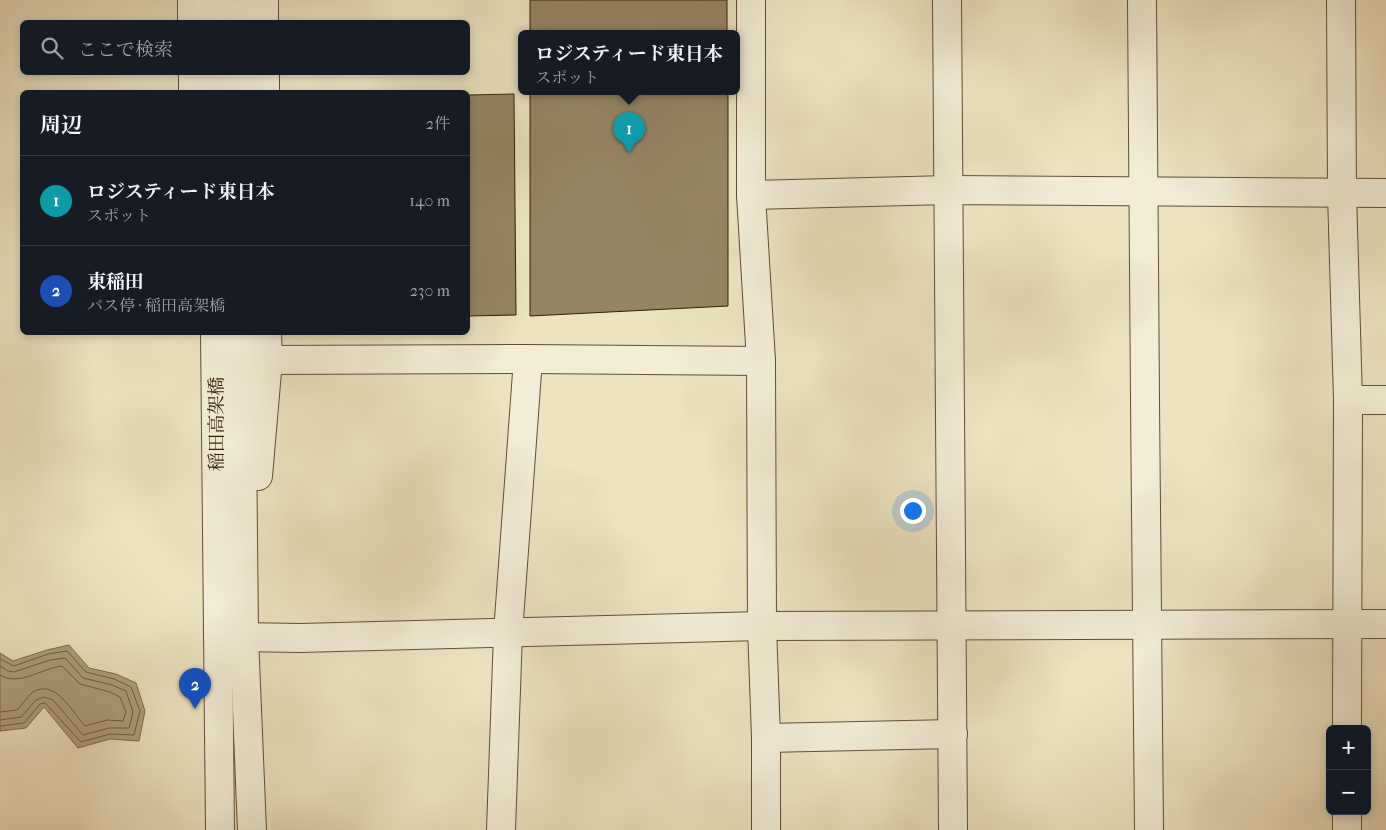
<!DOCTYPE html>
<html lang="ja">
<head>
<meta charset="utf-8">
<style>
  body { margin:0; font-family:"IM FELL French Canon","Noto Serif JP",serif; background:#20242c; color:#f1f3f6 }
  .controls { position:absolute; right:15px; bottom:15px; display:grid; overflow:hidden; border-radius:8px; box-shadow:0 2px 8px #0003 }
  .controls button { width:45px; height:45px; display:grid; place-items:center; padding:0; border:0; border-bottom:1px solid #363941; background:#171b24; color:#f1f3f6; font:25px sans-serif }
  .you { position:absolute; left:912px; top:510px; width:18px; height:18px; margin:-12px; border:4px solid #fff; border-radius:50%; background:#1a73e8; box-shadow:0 0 0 8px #1a73e833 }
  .badge { display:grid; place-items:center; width:32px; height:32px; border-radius:50%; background:#c59692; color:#fff; font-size:16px; font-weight:700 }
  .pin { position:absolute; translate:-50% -41px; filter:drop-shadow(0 1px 2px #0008) }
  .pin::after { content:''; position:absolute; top:26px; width:18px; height:15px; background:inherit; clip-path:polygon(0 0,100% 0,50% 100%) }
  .popup { position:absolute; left:518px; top:30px; width:222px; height:65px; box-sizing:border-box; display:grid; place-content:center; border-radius:8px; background:#171b24; filter:drop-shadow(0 1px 4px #0005); font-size:16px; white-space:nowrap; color:#9ea1a6 }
  .popup b { font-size:19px; color:#f1f3f6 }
  .popup::after { content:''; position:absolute; left:50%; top:100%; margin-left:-10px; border:10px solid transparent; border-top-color:#171b24 }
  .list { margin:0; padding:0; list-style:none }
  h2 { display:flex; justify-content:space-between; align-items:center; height:65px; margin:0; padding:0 20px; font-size:21px }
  h2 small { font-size:16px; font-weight:400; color:#9ea1a6 }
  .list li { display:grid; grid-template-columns:32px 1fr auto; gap:15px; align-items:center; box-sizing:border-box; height:90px; padding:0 20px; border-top:1px solid #363941 }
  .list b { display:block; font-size:19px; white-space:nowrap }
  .list p { margin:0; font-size:16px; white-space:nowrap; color:#9ea1a6 }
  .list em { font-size:16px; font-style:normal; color:#9ea1a6 }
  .icon { flex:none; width:28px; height:28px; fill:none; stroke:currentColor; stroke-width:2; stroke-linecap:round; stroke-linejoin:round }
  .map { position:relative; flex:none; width:1386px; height:830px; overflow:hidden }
  .search { position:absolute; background:#171b24; box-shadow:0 2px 8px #0003; left:20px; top:20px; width:450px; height:55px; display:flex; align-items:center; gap:12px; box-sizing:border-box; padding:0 18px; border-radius:8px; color:#9ea1a6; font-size:19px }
  .panel { position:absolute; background:#171b24; box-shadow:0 2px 8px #0003; left:20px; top:90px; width:450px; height:245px; border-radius:8px }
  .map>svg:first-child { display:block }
  .water { fill:#aea080; stroke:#7e6c4d }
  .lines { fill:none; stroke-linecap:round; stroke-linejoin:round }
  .shore { stroke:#725e40; stroke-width:1 }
  .building { fill:#958465; stroke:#351d01 }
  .minor-casing { stroke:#634e31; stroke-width:30 }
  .minor { stroke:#f3edd7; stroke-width:28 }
  .labels { text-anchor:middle; stroke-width:4; stroke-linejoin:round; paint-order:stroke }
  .street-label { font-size:19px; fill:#351d01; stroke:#f3edd7 }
</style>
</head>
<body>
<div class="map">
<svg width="1386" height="830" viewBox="0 0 1386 830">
  <rect width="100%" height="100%" fill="#ede3c1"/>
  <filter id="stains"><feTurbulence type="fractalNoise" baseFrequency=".004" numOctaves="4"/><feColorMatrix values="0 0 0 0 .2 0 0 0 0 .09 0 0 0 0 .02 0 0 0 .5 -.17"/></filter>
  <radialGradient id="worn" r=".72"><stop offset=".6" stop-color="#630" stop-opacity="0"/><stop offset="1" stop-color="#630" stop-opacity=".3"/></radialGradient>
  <path class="water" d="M 69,645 L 89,668 L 116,674 L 136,683 L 145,711 L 139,741 L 110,739 L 78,748 L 44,707 L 26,728 L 0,731 L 0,653 L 13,661 L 47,650 Z"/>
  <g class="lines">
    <g class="shore">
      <path d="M 0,659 L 14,666 L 48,654 L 67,651 L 86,672 L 114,679 L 131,687 L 140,711 L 134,735 L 110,734 L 81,742 L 45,703 L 40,704 L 24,723 L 0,726"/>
      <path d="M 0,666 L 8,671 L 14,672 L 50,660 L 65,658 L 83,678 L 112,685 L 126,691 L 133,712 L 129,728 L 109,728 L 83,735 L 53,700 L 44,697 L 36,700 L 21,717 L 0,720"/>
      <path d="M 0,675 C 19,687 42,668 62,666 L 80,684 L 110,692 L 120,697 L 126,712 L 123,721 L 107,720 L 85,726 C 73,713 55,678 33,692 C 27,697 22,705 17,710 L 0,712"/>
    </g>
  </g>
  <g class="building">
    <rect x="530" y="0" width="197" height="34"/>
    <path d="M 530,92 L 728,92 L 728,306 L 530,316 Z"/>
    <path d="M 514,94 L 516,315 L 468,316 L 468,95 Z"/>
  </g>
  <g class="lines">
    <g class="minor-casing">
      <g id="minor">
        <path d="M 192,0 L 192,22"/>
        <path d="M 212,0 L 213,22"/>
        <path d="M 237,0 L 237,22"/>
        <path d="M 264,0 L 264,22"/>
        <path d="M 751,0 L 751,195 L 761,361 L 762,626 L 766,738 L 766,830"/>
        <path d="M 947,0 L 953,830"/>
        <path d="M 1142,0 C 1142,277 1148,553 1149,830"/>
        <path d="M 1341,0 L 1342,193 L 1348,400 L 1347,729"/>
        <path d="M 193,72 L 193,92"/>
        <path d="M 213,72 L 213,92"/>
        <path d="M 238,72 L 238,92"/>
        <path d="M 265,72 L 265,92"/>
        <path d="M 751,195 L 948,190 L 1386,193"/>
        <path d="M 215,332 L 220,830"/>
        <path d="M 241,332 L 244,637 L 252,830"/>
        <path d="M 268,360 L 528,359 L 761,361"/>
        <path d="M 1348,400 L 1386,400"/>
        <path d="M 258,476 L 268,360 L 267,332"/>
        <path d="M 244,637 L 300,638 L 762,626 L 1386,624"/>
        <path d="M 766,738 L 953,734"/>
        <path d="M 501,830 L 508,633 L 528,359"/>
        <path d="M 1347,830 L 1347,811"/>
      </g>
    </g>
    <use href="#minor" class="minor"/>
  </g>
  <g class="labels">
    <g class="street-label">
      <text transform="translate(216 424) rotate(-90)" y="7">稲田高架橋</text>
    </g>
  </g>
  <rect width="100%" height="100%" filter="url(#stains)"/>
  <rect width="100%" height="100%" fill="url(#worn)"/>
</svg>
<div class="controls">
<button>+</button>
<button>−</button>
</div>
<div class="you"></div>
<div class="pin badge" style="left:629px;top:153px;background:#0f9aa8">1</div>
<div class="popup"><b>ロジスティード東日本</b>スポット</div>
<div class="pin badge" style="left:195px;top:709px;background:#1a4fb4">2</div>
<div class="search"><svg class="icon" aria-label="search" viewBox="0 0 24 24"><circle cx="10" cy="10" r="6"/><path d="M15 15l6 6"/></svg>ここで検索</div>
<section class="panel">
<h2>周辺<small>2件</small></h2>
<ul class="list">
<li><span class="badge" style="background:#0f9aa8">1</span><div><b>ロジスティード東日本</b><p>スポット</p></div><em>140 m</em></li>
<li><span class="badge" style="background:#1a4fb4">2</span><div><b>東稲田</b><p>バス停 · 稲田高架橋</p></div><em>230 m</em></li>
</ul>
</section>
</div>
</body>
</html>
